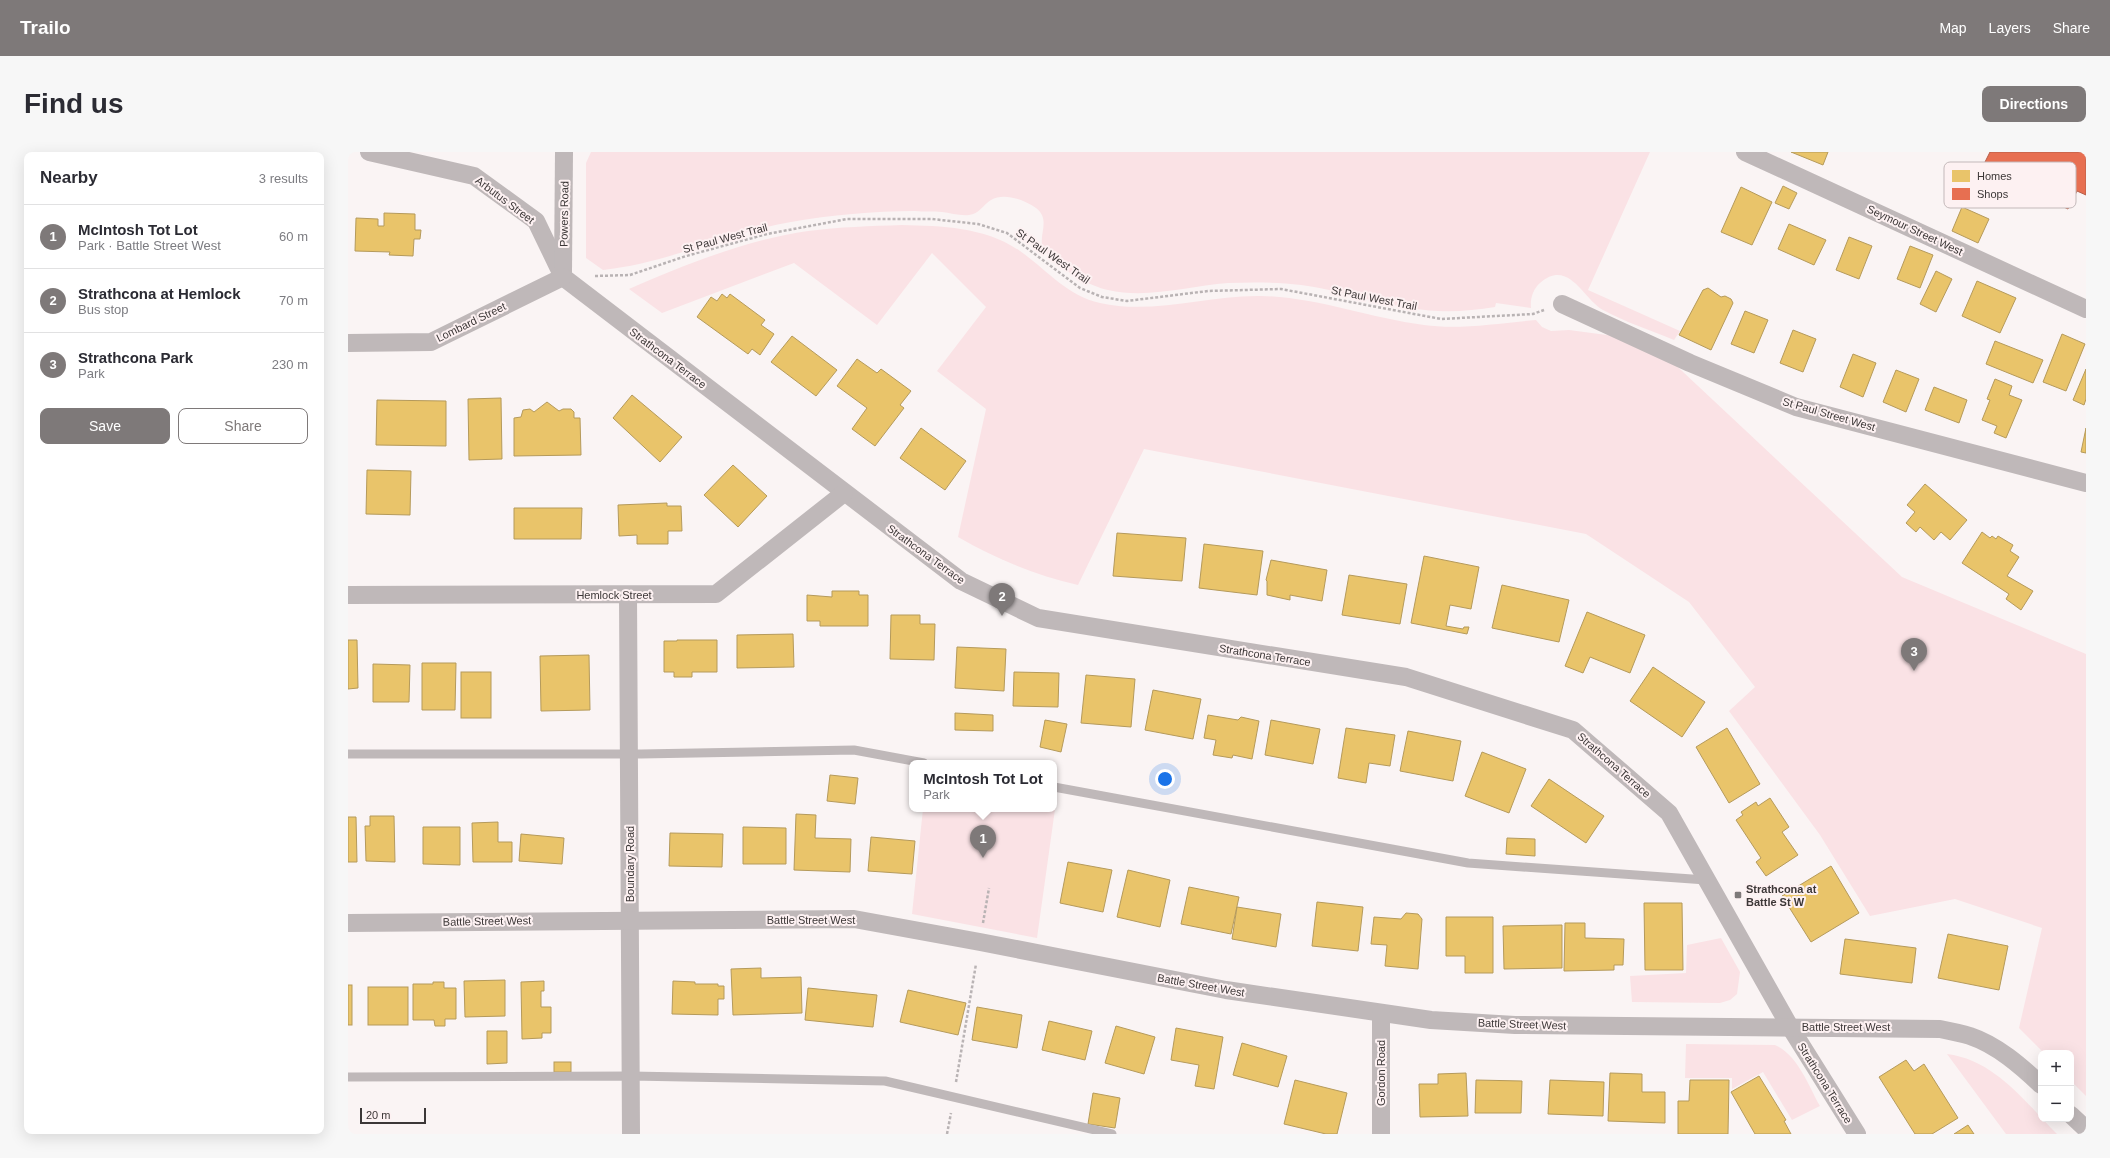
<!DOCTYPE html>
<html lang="en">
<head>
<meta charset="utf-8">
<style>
  body { margin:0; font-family:Arial,sans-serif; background:#f7f7f7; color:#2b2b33 }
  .controls { position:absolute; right:12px; bottom:12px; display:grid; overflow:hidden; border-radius:8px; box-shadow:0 4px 16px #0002 }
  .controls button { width:36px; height:36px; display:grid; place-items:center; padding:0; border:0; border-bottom:1px solid #e1e1e2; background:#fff; color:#2b2b33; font:20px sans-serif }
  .scale { position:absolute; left:12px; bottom:10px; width:66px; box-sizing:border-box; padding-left:4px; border:2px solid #3c3737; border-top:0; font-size:11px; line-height:14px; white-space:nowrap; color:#3c3737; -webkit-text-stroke:3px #fdf1f2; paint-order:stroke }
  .you { position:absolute; left:817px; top:627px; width:14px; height:14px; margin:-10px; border:3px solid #fff; border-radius:50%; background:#1a73e8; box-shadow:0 0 0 6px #1a73e833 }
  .badge { display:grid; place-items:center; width:26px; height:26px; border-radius:50%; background:#7e7979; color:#fff; font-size:13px; font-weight:700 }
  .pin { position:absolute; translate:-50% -33px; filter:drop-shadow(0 1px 2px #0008) }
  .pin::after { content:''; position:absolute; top:21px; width:14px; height:12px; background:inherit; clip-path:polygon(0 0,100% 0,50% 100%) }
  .popup { position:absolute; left:561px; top:608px; width:148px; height:52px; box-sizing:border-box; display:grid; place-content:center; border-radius:8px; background:#fff; filter:drop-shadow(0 1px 3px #0005); font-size:13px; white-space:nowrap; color:#7c7c81 }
  .popup b { font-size:15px; color:#2b2b33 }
  .popup::after { content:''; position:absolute; left:50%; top:100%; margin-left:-8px; border:8px solid transparent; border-top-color:#fff }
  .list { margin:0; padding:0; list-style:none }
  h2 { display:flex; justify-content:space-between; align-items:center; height:52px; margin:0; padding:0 16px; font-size:17px }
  h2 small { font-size:13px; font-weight:400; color:#7c7c81 }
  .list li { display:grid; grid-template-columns:26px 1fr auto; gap:12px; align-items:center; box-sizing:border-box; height:64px; padding:0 16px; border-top:1px solid #e1e1e2 }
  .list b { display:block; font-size:15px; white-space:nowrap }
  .list p { margin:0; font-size:13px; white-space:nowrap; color:#7c7c81 }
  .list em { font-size:13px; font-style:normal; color:#7c7c81 }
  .actions { display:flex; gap:8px; padding:12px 16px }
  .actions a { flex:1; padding:9px 0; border:1px solid #7e7979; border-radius:8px; text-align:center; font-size:14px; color:#7e7979 }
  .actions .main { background:#7e7979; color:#fff }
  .map { position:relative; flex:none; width:1738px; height:982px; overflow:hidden; border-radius:8px }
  header { display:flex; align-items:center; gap:24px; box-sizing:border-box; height:56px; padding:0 20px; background:#7e7979; color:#fff }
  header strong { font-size:19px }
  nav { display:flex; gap:22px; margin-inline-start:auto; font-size:14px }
  .intro { display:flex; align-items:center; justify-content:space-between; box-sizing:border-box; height:96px; padding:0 24px }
  h1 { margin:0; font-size:28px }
  .button { padding:10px 18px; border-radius:8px; background:#7e7979; color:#fff; font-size:14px; font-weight:700 }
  main { display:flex; gap:24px; padding:0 24px }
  aside { flex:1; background:#fff; border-radius:8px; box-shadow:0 4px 16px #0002 }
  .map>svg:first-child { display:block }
  .green { fill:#fae2e5 }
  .homes { fill:#e9c46a; stroke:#b59a5b }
  .shops { fill:#e76f51; stroke:#b45e49 }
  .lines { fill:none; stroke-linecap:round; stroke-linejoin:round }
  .path { stroke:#b9b3b4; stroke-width:2.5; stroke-dasharray:3 2; stroke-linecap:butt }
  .lane { stroke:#bfb8b9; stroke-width:9 }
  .street { stroke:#bfb8b9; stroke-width:18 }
  .poi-dot { fill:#7e7979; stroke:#fdf1f2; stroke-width:1.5 }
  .labels { text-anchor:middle; stroke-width:4; stroke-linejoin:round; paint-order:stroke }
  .street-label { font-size:11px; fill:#3c3737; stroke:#fdf1f2 }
  .poi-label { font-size:11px; font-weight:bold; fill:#3c3737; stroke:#fdf1f2; text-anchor:start }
  .key { fill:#fdf1f2; stroke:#c3b9ba; stroke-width:1 }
  .key-label { font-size:11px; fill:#3c3737 }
</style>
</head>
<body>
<header>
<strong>Trailo</strong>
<nav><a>Map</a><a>Layers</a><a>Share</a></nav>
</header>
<div class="intro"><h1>Find us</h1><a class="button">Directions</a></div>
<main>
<aside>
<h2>Nearby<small>3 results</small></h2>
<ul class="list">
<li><span class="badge">1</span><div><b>McIntosh Tot Lot</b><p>Park · Battle Street West</p></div><em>60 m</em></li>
<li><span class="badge">2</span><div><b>Strathcona at Hemlock</b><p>Bus stop</p></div><em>70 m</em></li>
<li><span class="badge">3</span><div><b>Strathcona Park</b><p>Park</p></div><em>230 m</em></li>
</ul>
<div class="actions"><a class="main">Save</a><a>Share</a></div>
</aside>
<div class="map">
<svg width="1738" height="982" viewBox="0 0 1738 982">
  <rect width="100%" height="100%" fill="#faf4f4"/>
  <g class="green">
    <path d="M 243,0 L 1302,0 L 1240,138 L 1332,179 L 1326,188 C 1302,178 1277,170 1255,158 C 1235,147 1221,106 1192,131 C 1185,137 1182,147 1183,156 L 1148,151 L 1147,155 C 1128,158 1109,160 1090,159 C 1044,157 999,139 953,133 C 929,130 904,130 880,131 C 840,134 800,147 760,138 C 740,134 702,112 694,93 C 692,80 702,67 688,56 C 677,48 656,40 643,48 C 635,53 631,62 621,63 C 612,64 602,61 594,60 C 585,59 576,60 567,59 C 525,59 483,63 443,70 C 379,81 320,111 255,118 L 238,106 L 238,11 Z"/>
    <path d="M 554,73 C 595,74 637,75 672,99 C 698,117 719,144 752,151 C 805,163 859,143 913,144 C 968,145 1021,166 1076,173 C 1112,178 1151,171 1188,168 L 1194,175 L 1203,179 L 1221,178 L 1266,184 L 1318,204 L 1554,425 L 1738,502 L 1738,944 L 1723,929 L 1723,901 L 1696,901 L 1671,876 L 1694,776 L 1607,747 L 1522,764 L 1472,683 L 1381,559 L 1407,535 L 1341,450 L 1238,382 L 796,297 L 730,433 C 687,423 648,407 610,385 L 638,257 L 589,219 L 638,155 L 584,101 L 529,173 L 446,111 L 314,161 L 281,137 C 335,113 402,87 460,79 C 491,75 523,74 554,73 Z"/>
    <path d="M 706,649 L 708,650 L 689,786 L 564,762 L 575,657 L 706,657 Z"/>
    <path d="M 1373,786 L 1392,820 L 1389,842 L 1382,848 L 1372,851 L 1284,850 L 1282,824 L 1338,821 L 1339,793 Z"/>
    <path d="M 1338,892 L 1427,893 C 1450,903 1460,933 1472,954 L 1444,968 L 1415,920 L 1384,937 L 1384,926 L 1337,926 Z"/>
    <path d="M 1599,902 C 1647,908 1677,950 1709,982 L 1658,982 Z"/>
  </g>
  <g class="homes">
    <path d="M 1443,0 L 1480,0 L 1475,13 Z"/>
    <path d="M 1435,34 L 1449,41 L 1441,57 L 1427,51 Z"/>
    <path d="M 1393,35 L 1424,50 L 1404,93 L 1373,80 Z"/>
    <path d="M 1614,55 L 1641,67 L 1630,91 L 1604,79 Z"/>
    <path d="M 36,61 L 67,62 L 67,78 L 73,78 L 72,87 L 66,87 L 65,104 L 41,103 L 42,100 L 7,99 L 8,66 L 30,67 L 30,74 L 36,74 Z"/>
    <path d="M 1441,72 L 1478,88 L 1466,113 L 1430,97 Z"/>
    <path d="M 1501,85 L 1524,94 L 1511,127 L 1488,118 Z"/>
    <path d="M 1562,94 L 1585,103 L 1572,136 L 1549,127 Z"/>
    <path d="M 1588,119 L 1604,127 L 1588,160 L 1572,152 Z"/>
    <path d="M 1629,129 L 1668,146 L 1652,181 L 1614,164 Z"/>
    <path d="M 1360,136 L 1373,145 L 1377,144 L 1383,147 L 1385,151 L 1363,198 L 1331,183 L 1355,138 Z"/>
    <path d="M 374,142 L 379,146 L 382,142 L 417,168 L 413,173 L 426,182 L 412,203 L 404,197 L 400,202 L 349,165 L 363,145 L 369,149 Z"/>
    <path d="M 1397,159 L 1420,168 L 1406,201 L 1383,192 Z"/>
    <path d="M 1445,178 L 1468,187 L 1455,220 L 1432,211 Z"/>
    <path d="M 1714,182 L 1737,192 L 1718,239 L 1695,230 Z"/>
    <path d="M 444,184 L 489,218 L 468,244 L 423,210 Z"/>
    <path d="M 1647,189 L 1695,208 L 1685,231 L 1638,212 Z"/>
    <path d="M 1505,202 L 1528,211 L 1515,245 L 1492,235 Z"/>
    <path d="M 509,207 L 529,221 L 533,217 L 563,239 L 552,253 L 556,256 L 527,294 L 504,277 L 519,256 L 489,234 Z"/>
    <path d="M 1738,217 L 1738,247 L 1736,253 L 1725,248 Z"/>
    <path d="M 1548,218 L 1571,227 L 1558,260 L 1535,250 Z"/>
    <path d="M 1647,227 L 1664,234 L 1661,243 L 1674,248 L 1658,286 L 1646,281 L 1649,274 L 1634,268 L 1642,248 L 1639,247 Z"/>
    <path d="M 1586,235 L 1619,248 L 1611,271 L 1577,258 Z"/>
    <path d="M 284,243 L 334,285 L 312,310 L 265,266 Z"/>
    <path d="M 153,246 L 154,307 L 121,308 L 120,247 Z"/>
    <path d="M 29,248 L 98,249 L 98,294 L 28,293 Z"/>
    <path d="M 199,250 L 211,259 L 215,257 L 223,257 L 226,260 L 226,266 L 232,266 L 233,303 L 166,304 L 166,266 L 173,265 L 175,258 L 182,257 L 186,260 Z"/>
    <path d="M 573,276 L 618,309 L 597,338 L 552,306 Z"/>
    <path d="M 1738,276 L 1738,301 L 1733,300 Z"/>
    <path d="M 385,313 L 419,344 L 390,375 L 356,343 Z"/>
    <path d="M 19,318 L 63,319 L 62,363 L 18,362 Z"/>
    <path d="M 1577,332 L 1619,368 L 1602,388 L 1593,380 L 1586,388 L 1572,375 L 1568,380 L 1558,371 L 1567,360 L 1559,353 Z"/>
    <path d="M 319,351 L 319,354 L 333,354 L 334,379 L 320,379 L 320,392 L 289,392 L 289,383 L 271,384 L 270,353 Z"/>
    <path d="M 166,356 L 234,356 L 233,387 L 166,387 Z"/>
    <path d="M 1634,380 L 1642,386 L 1644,384 L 1648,387 L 1650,384 L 1665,393 L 1662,399 L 1671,405 L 1659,424 L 1685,439 L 1673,458 L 1658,447 L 1661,442 L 1614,411 Z"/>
    <path d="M 769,381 L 838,386 L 834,429 L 765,424 Z"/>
    <path d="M 856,392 L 915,399 L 909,443 L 851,436 Z"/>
    <path d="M 1076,404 L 1131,415 L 1123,457 L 1102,453 L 1098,474 L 1115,477 L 1116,475 L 1121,475 L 1119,482 L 1063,471 Z"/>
    <path d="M 923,408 L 979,418 L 974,449 L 942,443 L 942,448 L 919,443 L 919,429 L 918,428 Z"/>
    <path d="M 1001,423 L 1059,432 L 1052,472 L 994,463 Z"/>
    <path d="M 1154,433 L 1221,448 L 1211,490 L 1144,476 Z"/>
    <path d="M 484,439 L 511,439 L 511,443 L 520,443 L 520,474 L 472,474 L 472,469 L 459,469 L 459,443 L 484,445 Z"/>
    <path d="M 1239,460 L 1297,483 L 1282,521 L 1242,505 L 1235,521 L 1217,514 Z"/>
    <path d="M 543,463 L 572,463 L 572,472 L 587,472 L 586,508 L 542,507 Z"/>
    <path d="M 445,482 L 446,515 L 389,516 L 389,483 Z"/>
    <path d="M 0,488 L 9,488 L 10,536 L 0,537 Z"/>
    <path d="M 329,488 L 369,488 L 369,520 L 344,520 L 344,525 L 326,525 L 326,520 L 316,520 L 316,489 L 329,489 Z"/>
    <path d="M 609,495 L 658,497 L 656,539 L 607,536 Z"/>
    <path d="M 241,503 L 242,558 L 193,559 L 192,504 Z"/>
    <path d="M 74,511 L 108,511 L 107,558 L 74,558 Z"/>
    <path d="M 25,512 L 62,513 L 61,550 L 25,550 Z"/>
    <path d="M 1305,515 L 1357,550 L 1334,585 L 1282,549 Z"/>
    <rect x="113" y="520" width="30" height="46"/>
    <path d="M 666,520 L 711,521 L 710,555 L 665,554 Z"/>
    <path d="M 738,523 L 787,527 L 783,575 L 733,571 Z"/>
    <path d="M 805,538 L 853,547 L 845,587 L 797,578 Z"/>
    <path d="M 607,561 L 645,563 L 645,579 L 607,578 Z"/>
    <path d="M 860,563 L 890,568 L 893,565 L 911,569 L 904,607 L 885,603 L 884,606 L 865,603 L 868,588 L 856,586 Z"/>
    <path d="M 697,568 L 719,572 L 713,600 L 692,595 Z"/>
    <path d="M 923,568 L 972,577 L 965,612 L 917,603 Z"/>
    <path d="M 998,576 L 1047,583 L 1042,614 L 1021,611 L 1018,631 L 990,626 Z"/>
    <path d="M 1379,576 L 1412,632 L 1381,651 L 1348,595 Z"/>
    <path d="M 1060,579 L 1113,589 L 1105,629 L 1052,619 Z"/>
    <path d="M 1134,600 L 1178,617 L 1161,661 L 1117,644 Z"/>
    <path d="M 482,623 L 510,626 L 507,652 L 479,649 Z"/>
    <path d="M 1201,627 L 1256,664 L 1238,691 L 1183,654 Z"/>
    <path d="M 1422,646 L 1441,675 L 1434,680 L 1450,703 L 1418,724 L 1408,710 L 1413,706 L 1388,668 L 1395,663 L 1393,660 L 1408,650 L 1410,654 Z"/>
    <path d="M 448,662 L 468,663 L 467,686 L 503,687 L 502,720 L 446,718 Z"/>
    <path d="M 22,664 L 46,664 L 47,710 L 18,709 L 17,674 L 22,674 Z"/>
    <path d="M 0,665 L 8,665 L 9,710 L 0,710 Z"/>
    <path d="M 150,670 L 150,690 L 164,690 L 164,710 L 125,710 L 124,671 Z"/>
    <path d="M 75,675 L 112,675 L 112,713 L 75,712 Z"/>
    <path d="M 395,675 L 438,676 L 438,712 L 395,712 Z"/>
    <path d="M 322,681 L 375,682 L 374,715 L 321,714 Z"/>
    <path d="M 173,682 L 216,686 L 214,712 L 171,709 Z"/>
    <path d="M 523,685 L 567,689 L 564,722 L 520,719 Z"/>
    <path d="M 1159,686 L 1187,687 L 1187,704 L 1158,702 Z"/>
    <path d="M 720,710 L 764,718 L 755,760 L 712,751 Z"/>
    <path d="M 1483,714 L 1511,761 L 1463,790 L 1434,744 Z"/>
    <path d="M 780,718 L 822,728 L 812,775 L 769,765 Z"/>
    <path d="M 841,735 L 891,745 L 883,782 L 833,772 Z"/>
    <path d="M 969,750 L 1015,755 L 1010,799 L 964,794 Z"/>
    <path d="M 1296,751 L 1334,751 L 1335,818 L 1297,818 Z"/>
    <path d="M 889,755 L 933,762 L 928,795 L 884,787 Z"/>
    <path d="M 1058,761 L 1070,762 L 1074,767 L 1070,817 L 1037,814 L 1039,793 L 1023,792 L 1026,765 L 1053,767 Z"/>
    <path d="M 1098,765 L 1145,765 L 1145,821 L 1117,821 L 1117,804 L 1098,804 Z"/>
    <path d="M 1217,771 L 1237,771 L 1237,786 L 1276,787 L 1275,813 L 1266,813 L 1266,818 L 1216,819 Z"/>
    <path d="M 1214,773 L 1214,816 L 1156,817 L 1155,774 Z"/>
    <path d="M 1600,782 L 1660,794 L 1651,838 L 1590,826 Z"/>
    <path d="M 1497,787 L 1568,796 L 1564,831 L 1492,822 Z"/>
    <path d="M 413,816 L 413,826 L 453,825 L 454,861 L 385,863 L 383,817 Z"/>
    <path d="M 157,828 L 157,864 L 117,865 L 116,829 Z"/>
    <path d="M 196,829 L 196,839 L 193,839 L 193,855 L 203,855 L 203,881 L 194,881 L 194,886 L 174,887 L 173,830 Z"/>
    <path d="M 325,829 L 347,830 L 347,832 L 370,832 L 370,834 L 376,834 L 376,847 L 370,847 L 370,863 L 324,862 Z"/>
    <path d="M 85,830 L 96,830 L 96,836 L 108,836 L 108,867 L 97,867 L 97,874 L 87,874 L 86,868 L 65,868 L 65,832 L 85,832 Z"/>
    <rect x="0" y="833" width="4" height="40"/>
    <rect x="20" y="835" width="40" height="38"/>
    <path d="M 460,836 L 529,843 L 525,875 L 457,868 Z"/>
    <path d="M 560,838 L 618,851 L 610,883 L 552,870 Z"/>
    <path d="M 629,855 L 674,863 L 669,896 L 624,888 Z"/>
    <path d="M 701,869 L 744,879 L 737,908 L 694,898 Z"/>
    <path d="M 768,874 L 807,885 L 796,922 L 757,911 Z"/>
    <path d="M 828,876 L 875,885 L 866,937 L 847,934 L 851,913 L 823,908 Z"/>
    <path d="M 139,879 L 159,879 L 159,911 L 139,912 Z"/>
    <path d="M 894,891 L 939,904 L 930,935 L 885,923 Z"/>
    <path d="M 1558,908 L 1566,919 L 1576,912 L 1610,966 L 1584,982 L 1567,982 L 1531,925 Z"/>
    <rect x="206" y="910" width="17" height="10"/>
    <path d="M 1118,921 L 1120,964 L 1072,965 L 1071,932 L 1090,932 L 1090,922 Z"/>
    <path d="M 1262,921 L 1294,922 L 1294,940 L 1317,940 L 1317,971 L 1260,969 Z"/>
    <path d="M 1411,924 L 1438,968 L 1436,969 L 1443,982 L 1407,982 L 1383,940 Z"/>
    <path d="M 947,928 L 999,941 L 989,982 L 978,982 L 936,972 Z"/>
    <path d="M 1128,928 L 1174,929 L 1173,961 L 1127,961 Z"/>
    <path d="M 1202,928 L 1256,930 L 1255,964 L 1200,962 Z"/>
    <path d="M 1342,928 L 1381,928 L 1380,982 L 1330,982 L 1330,949 L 1341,949 Z"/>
    <path d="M 745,941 L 772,946 L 767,976 L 740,972 Z"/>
    <path d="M 1620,973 L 1626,982 L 1606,982 Z"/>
  </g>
  <path class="shops" d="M 1642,0 L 1734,0 L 1738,2 L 1738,43 L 1729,39 L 1720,57 L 1634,16 Z"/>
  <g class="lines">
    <g class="path">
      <path d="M 247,124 L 282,123 L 338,104 L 419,82 L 499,67 L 584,67 L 630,72 L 659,81 L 732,136 L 754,145 L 779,149 L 860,139 L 933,137 L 1093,167 L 1185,162 L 1196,158"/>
      <path d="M 635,771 L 641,736"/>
      <path d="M 608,930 L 628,812"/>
      <path d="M 599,982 L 603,961"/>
    </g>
    <g class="lane">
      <path d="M 0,602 L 293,602 L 506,598 L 576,611"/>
      <path d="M 706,635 L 1120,711 L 1358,728"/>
      <path d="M 0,925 L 283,924 L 537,929 L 764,982"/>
    </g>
    <g class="street">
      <path d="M 21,0 L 126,24 L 188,69 L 215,125 L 613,429 L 690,466 L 1058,525 L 1225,578 L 1321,661 L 1442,875 L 1509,982"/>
      <path d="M 1397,0 L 1738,157"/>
      <path d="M 215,120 L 216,0"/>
      <path d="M 1214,152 L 1342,211 L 1448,255 L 1738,331"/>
      <path d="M 0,191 L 83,190 L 215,125"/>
      <path d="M 0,443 L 368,442 L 496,341"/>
      <path d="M 280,443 L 283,982"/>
      <path d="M 0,771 L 506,767 L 632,790 L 878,838 L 1083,868 L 1167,873 L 1592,877 C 1602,879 1612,881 1622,884 C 1649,893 1673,914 1693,933"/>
      <path d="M 1033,861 L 1033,982"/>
      <path d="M 1723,963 L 1738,977"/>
    </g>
  </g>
  <rect class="poi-dot" x="1386" y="739" width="8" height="8" rx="2"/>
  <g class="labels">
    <g class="street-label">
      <text transform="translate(157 48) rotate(37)" y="4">Arbutus Street</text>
      <text transform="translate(216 62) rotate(-89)" y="4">Powers Road</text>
      <text transform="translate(1567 78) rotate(25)" y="4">Seymour Street West</text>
      <text transform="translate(377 86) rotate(-15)" y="4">St Paul West Trail</text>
      <text transform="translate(705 104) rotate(35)" y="4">St Paul West Trail</text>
      <text transform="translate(1026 146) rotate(11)" y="4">St Paul West Trail</text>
      <text transform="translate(123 170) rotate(-26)" y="4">Lombard Street</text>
      <text transform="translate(320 206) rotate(37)" y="4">Strathcona Terrace</text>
      <text transform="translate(1481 262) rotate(16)" y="4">St Paul Street West</text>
      <text transform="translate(578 402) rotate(36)" y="4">Strathcona Terrace</text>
      <text x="266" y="447">Hemlock Street</text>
      <text transform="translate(917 503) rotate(9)" y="4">Strathcona Terrace</text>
      <text transform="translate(1266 613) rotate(41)" y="4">Strathcona Terrace</text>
      <text transform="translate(282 712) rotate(-90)" y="4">Boundary Road</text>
      <text x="463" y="772">Battle Street West</text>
      <text transform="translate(139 769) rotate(-1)" y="4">Battle Street West</text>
      <text transform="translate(853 833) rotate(10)" y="4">Battle Street West</text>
      <text transform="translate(1174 872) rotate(2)" y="4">Battle Street West</text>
      <text x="1498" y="879">Battle Street West</text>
      <text transform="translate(1033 921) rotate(-90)" y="4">Gordon Road</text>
      <text transform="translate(1477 931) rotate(58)" y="4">Strathcona Terrace</text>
    </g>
    <g class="poi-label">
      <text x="1398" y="741">Strathcona at<tspan x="1398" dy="13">Battle St W</tspan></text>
    </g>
  </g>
  <rect x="1596" y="10" width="132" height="46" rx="6" class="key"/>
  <rect x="1604" y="18" width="18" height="12" fill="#e9c46a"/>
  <rect x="1604" y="36" width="18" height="12" fill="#e76f51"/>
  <g class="key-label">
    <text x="1629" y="28">Homes</text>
    <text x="1629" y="46">Shops</text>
  </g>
</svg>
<div class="controls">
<button>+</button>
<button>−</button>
</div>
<div class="scale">20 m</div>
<div class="you"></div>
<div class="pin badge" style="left:635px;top:706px">1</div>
<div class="popup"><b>McIntosh Tot Lot</b>Park</div>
<div class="pin badge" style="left:654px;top:464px">2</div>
<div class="pin badge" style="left:1566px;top:519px">3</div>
</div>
</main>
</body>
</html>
